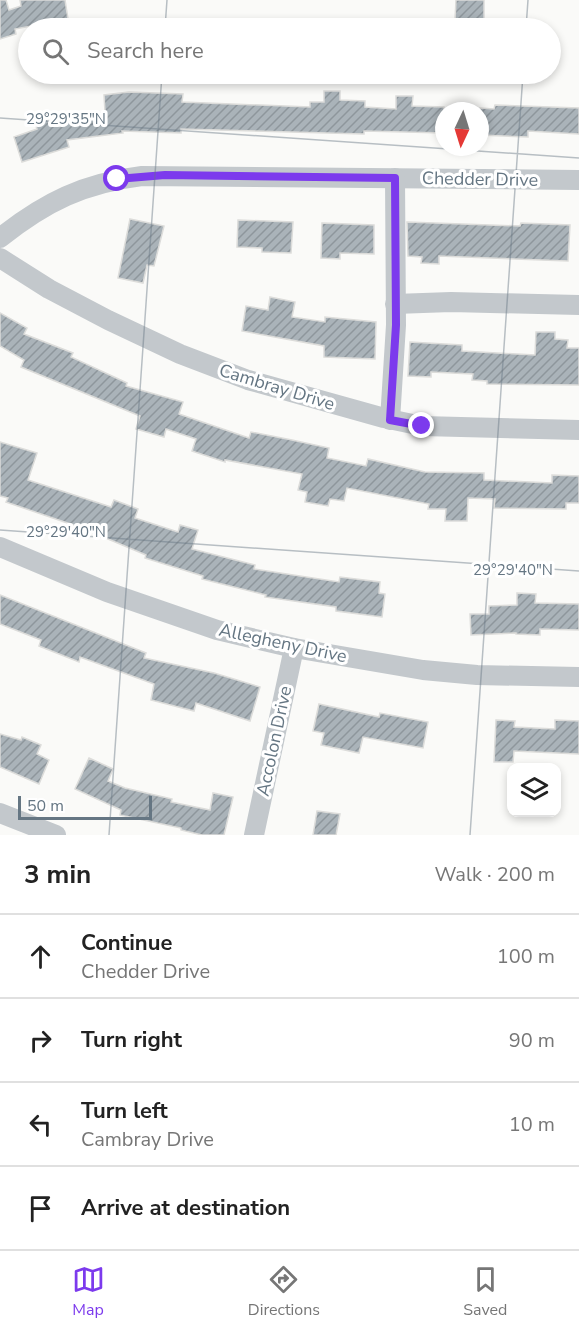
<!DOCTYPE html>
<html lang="en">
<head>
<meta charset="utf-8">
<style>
  body { margin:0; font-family:"Nunito Sans",sans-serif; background:#f2f2f2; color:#222 }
  .controls { position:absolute; right:18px; bottom:18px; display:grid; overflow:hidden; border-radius:12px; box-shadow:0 3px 9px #0003 }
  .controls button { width:54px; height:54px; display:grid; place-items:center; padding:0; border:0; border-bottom:2px solid #e0e0e0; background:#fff; color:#222; font:30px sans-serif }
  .compass { position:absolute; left:435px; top:102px; width:54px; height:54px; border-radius:50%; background:#fff; box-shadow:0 3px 9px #0003; rotate:184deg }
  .scale { position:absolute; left:18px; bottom:15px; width:134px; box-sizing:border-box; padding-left:6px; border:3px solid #657683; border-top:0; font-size:16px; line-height:21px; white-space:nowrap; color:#657683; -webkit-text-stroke:4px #fff; paint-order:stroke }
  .stop { position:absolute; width:18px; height:18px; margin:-14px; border:4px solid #7c3aed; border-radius:50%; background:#fff }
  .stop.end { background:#7c3aed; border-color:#fff; box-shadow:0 2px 6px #0008 }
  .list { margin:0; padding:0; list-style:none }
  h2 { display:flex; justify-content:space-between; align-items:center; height:78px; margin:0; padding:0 24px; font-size:26px }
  h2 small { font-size:20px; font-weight:400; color:#767676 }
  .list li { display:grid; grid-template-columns:39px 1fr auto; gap:18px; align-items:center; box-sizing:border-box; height:84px; padding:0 24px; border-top:2px solid #e0e0e0 }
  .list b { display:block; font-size:22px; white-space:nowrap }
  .list p { margin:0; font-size:20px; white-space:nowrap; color:#767676 }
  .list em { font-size:20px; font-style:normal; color:#767676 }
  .icon { flex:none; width:33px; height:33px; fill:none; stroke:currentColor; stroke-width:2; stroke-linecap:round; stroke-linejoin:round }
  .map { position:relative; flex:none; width:579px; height:835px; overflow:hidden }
  .search { position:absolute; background:#fff; box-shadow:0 3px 9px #0003; left:18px; right:18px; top:18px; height:66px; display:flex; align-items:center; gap:15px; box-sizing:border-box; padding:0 21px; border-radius:33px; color:#767676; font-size:22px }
  .sheet { height:414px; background:#fff }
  nav { display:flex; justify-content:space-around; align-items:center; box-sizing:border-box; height:84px; border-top:2px solid #e0e0e0; background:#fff; font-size:16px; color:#767676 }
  nav a { display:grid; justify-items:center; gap:3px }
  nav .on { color:#7c3aed }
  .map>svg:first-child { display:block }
  .building { fill:url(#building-hatch); stroke:#dcdcda; stroke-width:1.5 }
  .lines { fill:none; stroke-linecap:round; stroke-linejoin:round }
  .minor { stroke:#c3c8cc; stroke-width:20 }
  .route { stroke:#7c3aed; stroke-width:8 }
  .ticks { fill:none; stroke:#657683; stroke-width:1.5; stroke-opacity:0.45 }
  .labels { text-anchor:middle; stroke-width:6; stroke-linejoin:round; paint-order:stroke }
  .street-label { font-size:18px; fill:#657683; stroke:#fff }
  .ticks-label { font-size:15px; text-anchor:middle; fill:#657683; stroke:#fff; stroke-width:6; stroke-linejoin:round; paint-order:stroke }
</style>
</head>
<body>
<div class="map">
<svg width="579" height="835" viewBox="0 0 579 835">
  <defs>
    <pattern id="building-hatch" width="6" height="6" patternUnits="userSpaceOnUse" patternTransform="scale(1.5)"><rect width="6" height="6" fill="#aab3b9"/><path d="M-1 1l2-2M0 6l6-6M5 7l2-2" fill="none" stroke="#8e969c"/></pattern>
  </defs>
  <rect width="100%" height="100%" fill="#fafaf8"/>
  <g class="building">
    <path d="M 0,0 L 6,0 L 9,10 L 21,6 L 20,0 L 65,0 L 68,19 L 15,29 L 16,34 L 0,39 Z"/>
    <path d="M 456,0 L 484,0 L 484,21 L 455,20 Z"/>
    <path d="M 324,91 L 340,91 L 340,100 L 365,101 L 365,107 L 396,109 L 396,96 L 413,96 L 412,106 L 444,107 L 444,133 L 364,131 L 364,134 L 181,129 L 181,133 L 122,131 L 123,133 L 67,140 L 69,147 L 22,162 L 14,137 L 37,129 L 33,117 L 46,113 L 49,124 L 86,113 L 86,115 L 105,112 L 104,95 L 129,92 L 183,94 L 182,102 L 310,107 L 310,102 L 324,102 Z"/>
    <path d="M 495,105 L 579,108 L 579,134 L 528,131 L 528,137 L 480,135 L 480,108 L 494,109 Z"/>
    <path d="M 130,219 L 164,226 L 154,266 L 147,265 L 143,283 L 118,278 Z"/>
    <path d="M 238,220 L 293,222 L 291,253 L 262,252 L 262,248 L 237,247 Z"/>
    <path d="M 407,222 L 520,226 L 521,223 L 570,225 L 568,261 L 439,256 L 439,264 L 421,263 L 422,257 L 408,256 Z"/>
    <path d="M 322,223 L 374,225 L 374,254 L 340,253 L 340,259 L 321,258 Z"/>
    <path d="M 270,297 L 295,302 L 292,317 L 325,322 L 325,317 L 376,322 L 375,359 L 324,357 L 324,346 L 242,331 L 246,306 L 268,310 Z"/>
    <path d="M 0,313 L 27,328 L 24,334 L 73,353 L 71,357 L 127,383 L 126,386 L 183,402 L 179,414 L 249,438 L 251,432 L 292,440 L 329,448 L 327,458 L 366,466 L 368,459 L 425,472 L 484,473 L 484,480 L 552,483 L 552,475 L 579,476 L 579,503 L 566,503 L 566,509 L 494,508 L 495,499 L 468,498 L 467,521 L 445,521 L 446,509 L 428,509 L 429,504 L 347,488 L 344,501 L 330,499 L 328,506 L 305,502 L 307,492 L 298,490 L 302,474 L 225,460 L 225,462 L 192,451 L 196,439 L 166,429 L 164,437 L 136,429 L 140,416 L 21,367 L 24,360 L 0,346 Z"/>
    <path d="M 536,332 L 555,332 L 555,339 L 568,340 L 567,348 L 579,348 L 579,385 L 487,384 L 487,381 L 472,380 L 473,374 L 431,372 L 431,377 L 408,376 L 410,342 L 462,345 L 462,351 L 535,355 Z"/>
    <path d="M 0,442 L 37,453 L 28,480 L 111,507 L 114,500 L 138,509 L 135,518 L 178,532 L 180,525 L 198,530 L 192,549 L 255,565 L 254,569 L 339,582 L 340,577 L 380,582 L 379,593 L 385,594 L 382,617 L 336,611 L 336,607 L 265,597 L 266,595 L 202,579 L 203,576 L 145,558 L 146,555 L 82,528 L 6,502 L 8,498 L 0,496 Z"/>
    <path d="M 517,593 L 536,594 L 535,603 L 579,604 L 579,630 L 540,629 L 540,635 L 516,634 L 516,633 L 471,635 L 470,614 L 489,614 L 489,606 L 517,605 Z"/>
    <path d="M 0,595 L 146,653 L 144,658 L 214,673 L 260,687 L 250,721 L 196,703 L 194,711 L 151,700 L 154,684 L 80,657 L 79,662 L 39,646 L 41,640 L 0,624 Z"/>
    <path d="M 319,704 L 379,717 L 380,713 L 428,722 L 423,748 L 363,737 L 359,753 L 321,745 L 324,733 L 313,731 Z"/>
    <path d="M 496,720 L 515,721 L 514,727 L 555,729 L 555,720 L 579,721 L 579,754 L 514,751 L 513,762 L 494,762 Z"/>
    <path d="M 0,734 L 21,740 L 22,737 L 41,745 L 37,754 L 49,760 L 39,784 L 0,767 Z"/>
    <path d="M 89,758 L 113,769 L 108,781 L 125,788 L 172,799 L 171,802 L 210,810 L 213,793 L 233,797 L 224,835 L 202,835 L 181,830 L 181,828 L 120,815 L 121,810 L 75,789 Z"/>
    <path d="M 317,811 L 340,814 L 336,835 L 313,835 Z"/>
  </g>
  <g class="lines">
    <g class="minor">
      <path d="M 0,238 C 45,202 84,183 142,176 L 579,180"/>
      <path d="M 0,258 L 49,289 L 108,320 L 180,354 L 248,380 L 384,418 L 422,426 L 579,430"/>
      <path d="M 395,304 L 451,302 L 579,305"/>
      <path d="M 390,420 L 396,325 L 395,178"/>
      <path d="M 0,547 L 107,592 L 217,630 L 294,648 L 423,670 L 477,675 L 579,677"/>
      <path d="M 0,813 L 56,835"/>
      <path d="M 254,835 L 294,648"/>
    </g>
  </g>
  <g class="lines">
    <path class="route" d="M 117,179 L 165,175 L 395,178 L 396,325 L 390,420 L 422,426"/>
  </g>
  <path class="ticks" d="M 165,28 L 167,0M 526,28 L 528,0M 0,118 L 579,158M 0,530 L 579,571M 109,835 L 162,74M 470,835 L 523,74"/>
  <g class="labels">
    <g class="street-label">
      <text transform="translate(480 179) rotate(1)" y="6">Chedder Drive</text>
      <text transform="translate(277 387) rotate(17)" y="6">Cambray Drive</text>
      <text transform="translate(283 643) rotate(12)" y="6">Allegheny Drive</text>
      <text transform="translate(274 741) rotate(-78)" y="6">Accolon Drive</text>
    </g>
  </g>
  <g class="ticks-label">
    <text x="66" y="124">29°29'35"N</text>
    <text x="66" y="537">29°29'40"N</text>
    <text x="513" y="575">29°29'40"N</text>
  </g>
</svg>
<div class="controls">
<button><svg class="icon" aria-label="layers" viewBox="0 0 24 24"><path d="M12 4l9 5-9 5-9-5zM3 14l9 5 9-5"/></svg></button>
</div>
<svg class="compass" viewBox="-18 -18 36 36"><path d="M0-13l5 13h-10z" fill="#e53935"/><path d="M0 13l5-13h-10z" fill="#767676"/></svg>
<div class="scale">50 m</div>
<div class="stop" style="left:117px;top:179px"></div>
<div class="stop end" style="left:422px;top:426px"></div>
<div class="search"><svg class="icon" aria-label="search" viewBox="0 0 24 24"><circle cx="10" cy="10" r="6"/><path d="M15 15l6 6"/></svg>Search here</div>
</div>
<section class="sheet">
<h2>3 min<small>Walk · 200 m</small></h2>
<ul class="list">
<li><svg class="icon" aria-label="ahead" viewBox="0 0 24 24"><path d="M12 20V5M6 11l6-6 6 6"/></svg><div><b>Continue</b><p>Chedder Drive</p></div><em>100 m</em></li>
<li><svg class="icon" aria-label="right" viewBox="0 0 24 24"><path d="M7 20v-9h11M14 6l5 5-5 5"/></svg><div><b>Turn right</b></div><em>90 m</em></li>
<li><svg class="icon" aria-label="left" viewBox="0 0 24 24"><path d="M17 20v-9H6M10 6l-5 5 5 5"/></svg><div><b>Turn left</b><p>Cambray Drive</p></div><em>10 m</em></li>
<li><svg class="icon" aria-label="arrive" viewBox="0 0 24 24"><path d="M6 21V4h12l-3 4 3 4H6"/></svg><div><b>Arrive at destination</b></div></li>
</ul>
</section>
<nav>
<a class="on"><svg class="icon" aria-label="map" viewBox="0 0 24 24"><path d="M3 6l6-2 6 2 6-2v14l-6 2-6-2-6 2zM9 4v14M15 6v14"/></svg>Map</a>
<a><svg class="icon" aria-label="directions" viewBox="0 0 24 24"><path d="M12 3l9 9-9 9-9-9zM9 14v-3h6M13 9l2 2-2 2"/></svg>Directions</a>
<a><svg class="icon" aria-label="saved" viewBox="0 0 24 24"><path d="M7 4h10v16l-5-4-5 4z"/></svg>Saved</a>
</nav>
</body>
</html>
